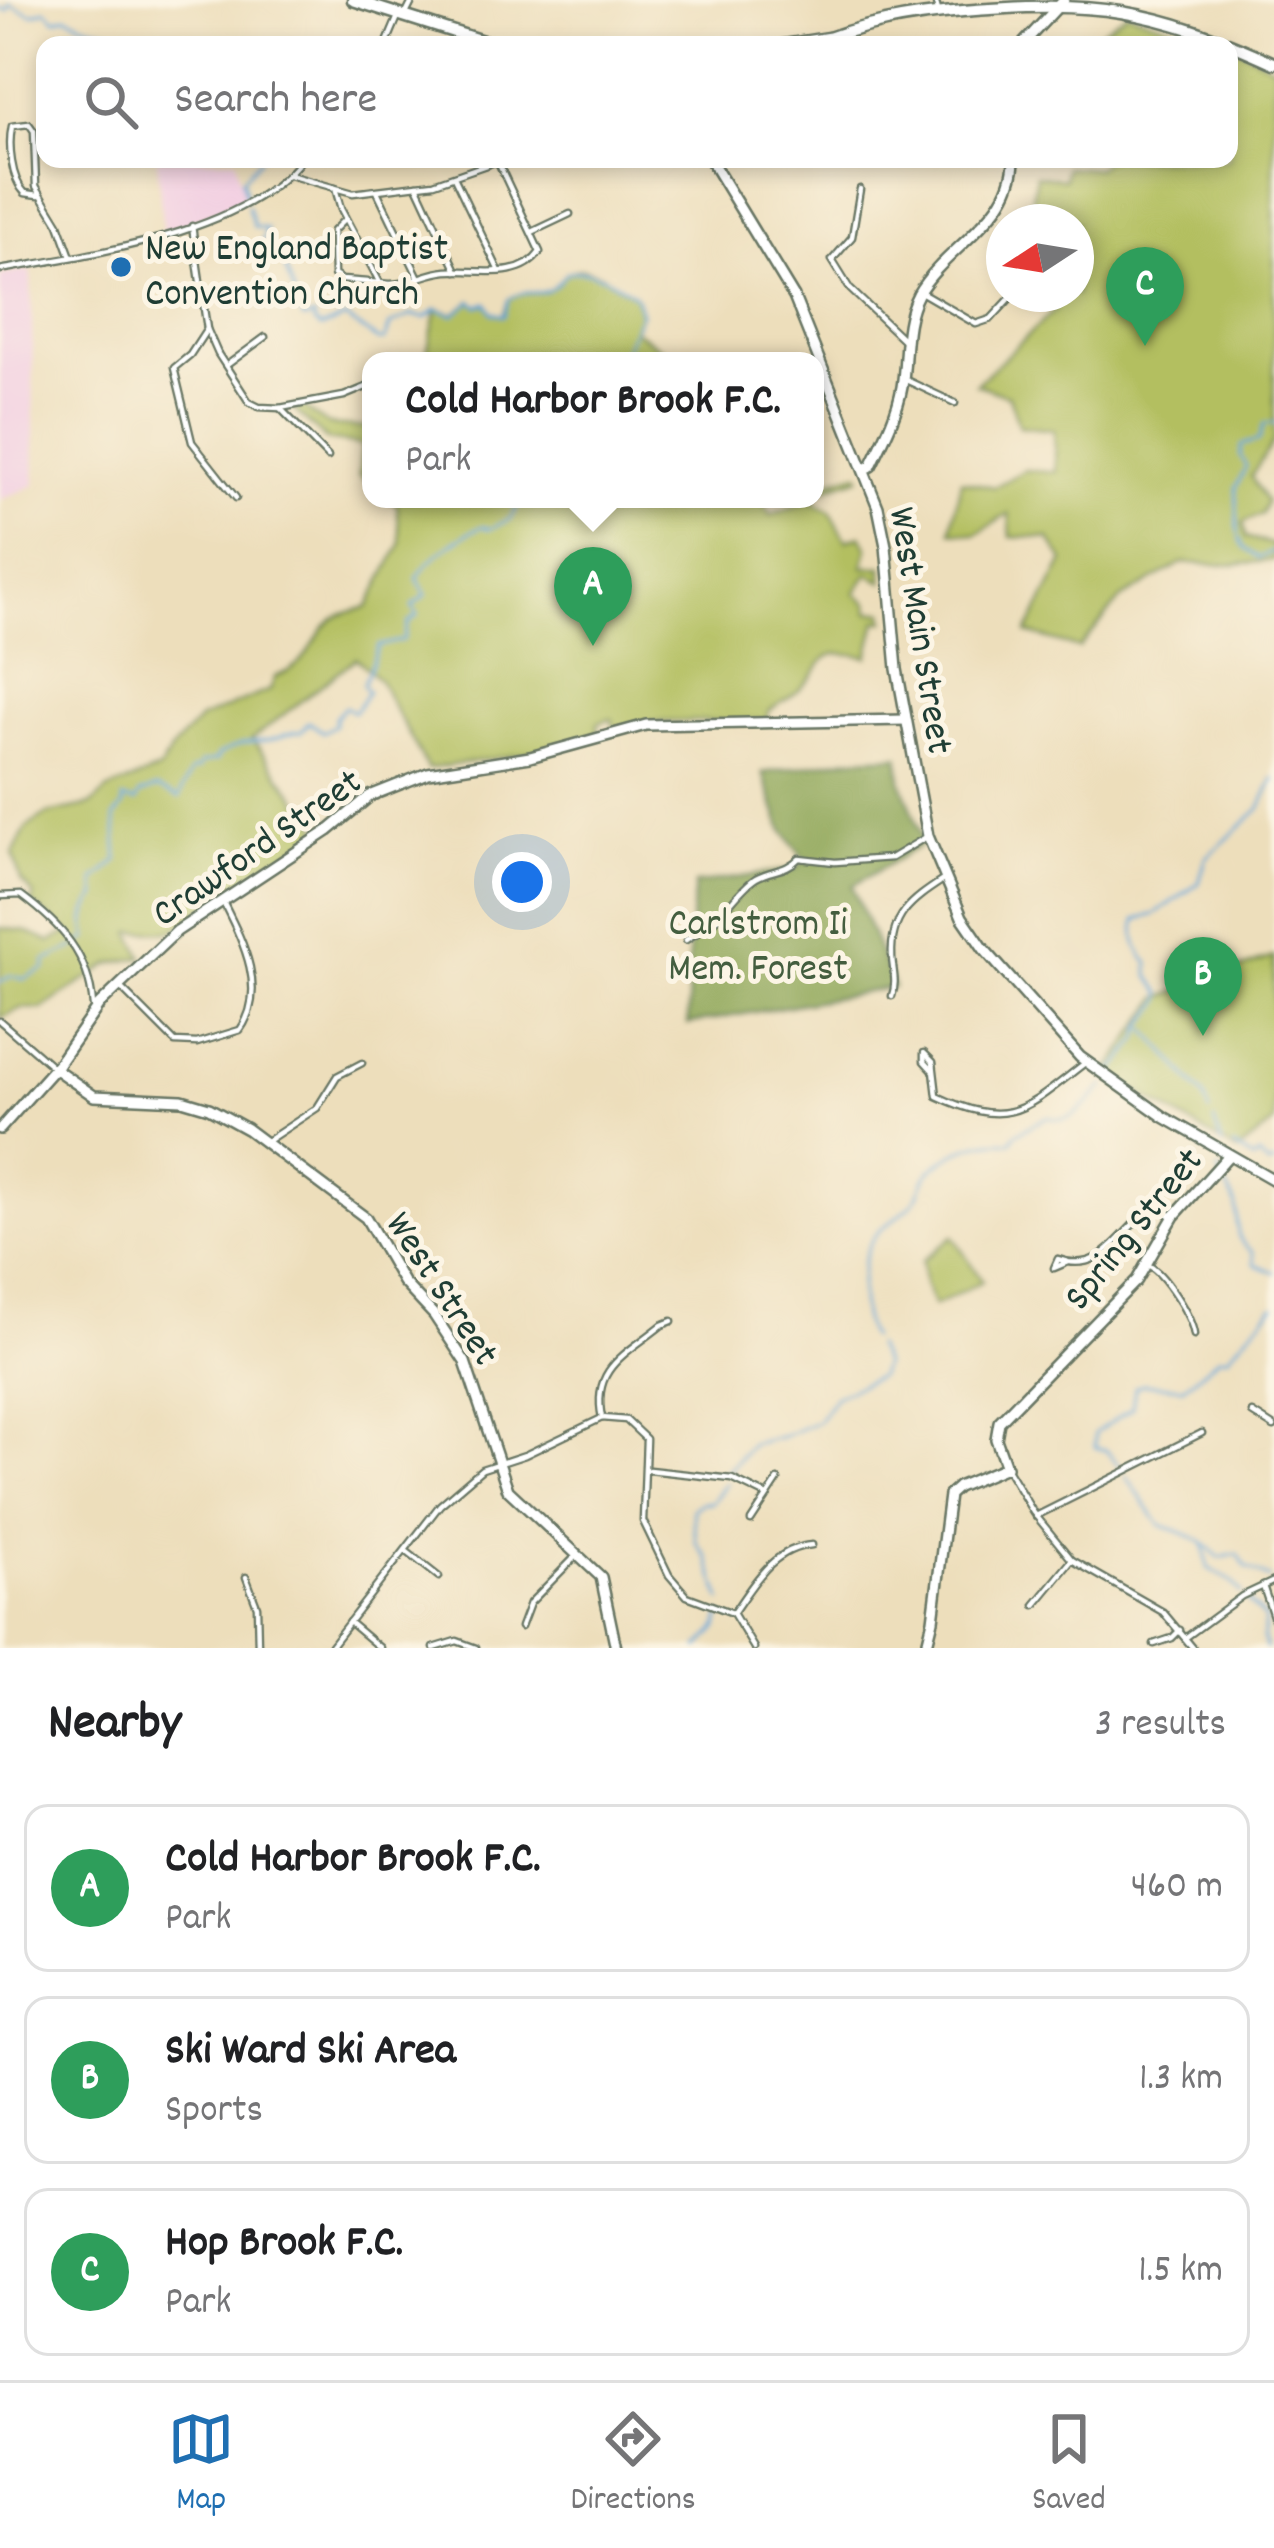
<!DOCTYPE html>
<html lang="en">
<head>
<meta charset="utf-8">
<style>
  body { margin:0; font-family:Dekko,sans-serif; background:#f6f6f6; color:#202124 }
  .compass { position:absolute; left:986px; top:204px; width:108px; height:108px; border-radius:50%; background:#fff; box-shadow:0 6px 18px #0003; rotate:258deg }
  .you { position:absolute; left:522px; top:882px; width:42px; height:42px; margin:-30px; border:9px solid #fff; border-radius:50%; background:#1a73e8; box-shadow:0 0 0 18px #1a73e833 }
  .badge { display:grid; place-items:center; width:78px; height:78px; border-radius:50%; background:#1f6fb2; color:#fff; font-size:39px; font-weight:700 }
  .pin { position:absolute; translate:-50% -99px; filter:drop-shadow(0 3px 6px #0008) }
  .pin::after { content:''; position:absolute; top:63px; width:42px; height:36px; background:inherit; clip-path:polygon(0 0,100% 0,50% 100%) }
  .popup { position:absolute; left:362px; top:352px; width:462px; height:156px; box-sizing:border-box; display:grid; place-content:center; border-radius:24px; background:#fff; filter:drop-shadow(0 3px 9px #0005); font-size:39px; white-space:nowrap; color:#757577 }
  .popup b { font-size:45px; color:#202124 }
  .popup::after { content:''; position:absolute; left:50%; top:100%; margin-left:-24px; border:24px solid transparent; border-top-color:#fff }
  .list { margin:0; padding:0; list-style:none }
  h2 { display:flex; justify-content:space-between; align-items:center; height:156px; margin:0; padding:0 48px; font-size:51px }
  h2 small { font-size:39px; font-weight:400; color:#757577 }
  .list li { display:grid; grid-template-columns:78px 1fr auto; gap:36px; align-items:center; box-sizing:border-box; height:168px; margin:0 24px 24px; padding:0 24px; border:3px solid #e0e0e0; border-radius:24px }
  .list b { display:block; font-size:45px; white-space:nowrap }
  .list p { margin:0; font-size:39px; white-space:nowrap; color:#757577 }
  .list em { font-size:39px; font-style:normal; color:#757577 }
  .icon { flex:none; width:66px; height:66px; fill:none; stroke:currentColor; stroke-width:2; stroke-linecap:round; stroke-linejoin:round }
  .map { position:relative; flex:none; width:1274px; height:1648px; overflow:hidden }
  .search { position:absolute; background:#fff; box-shadow:0 6px 18px #0003; left:36px; right:36px; top:36px; height:132px; display:flex; align-items:center; gap:30px; box-sizing:border-box; padding:0 42px; border-radius:24px; color:#757577; font-size:45px }
  .sheet { height:732px; background:#fff }
  nav { display:flex; justify-content:space-around; align-items:center; box-sizing:border-box; height:168px; border-top:3px solid #e0e0e0; background:#fff; font-size:33px; color:#757577 }
  nav a { display:grid; justify-items:center; gap:6px }
  nav .on { color:#1f6fb2 }
  .map>svg:first-child { display:block }
  .built { fill:#f2cfe2 }
  .green { fill:#b3bf61; stroke:#697e4a; stroke-width:3 }
  .forest { fill:#8ea657; stroke:#567246; stroke-width:3 }
  .lines { fill:none; stroke-linecap:round; stroke-linejoin:round }
  .stream { stroke:#62a6d7; stroke-width:3 }
  .street-casing { stroke:#677563; stroke-width:9 }
  .secondary-casing { stroke:#677563; stroke-width:14 }
  .primary-casing { stroke:#677563; stroke-width:15 }
  .street { stroke:#fff; stroke-width:4.5 }
  .secondary { stroke:#fff; stroke-width:9 }
  .primary { stroke:#fff; stroke-width:10 }
  .poi-dot { fill:#1f6fb2; stroke:#fcf5e5; stroke-width:4.5 }
  .labels { text-anchor:middle; stroke-width:10; stroke-linejoin:round; paint-order:stroke }
  .poi-label { font-size:39px; fill:#1f3d34; stroke:#fcf5e5; text-anchor:start }
  .street-label { font-size:39px; fill:#1f3d34; stroke:#fcf5e5 }
  .park-label { font-size:39px; fill:#445e3f; stroke:#fcf5e5 }
</style>
</head>
<body>
<div class="map">
<svg width="1274" height="1648" viewBox="0 0 1274 1648">
  <rect width="100%" height="100%" fill="#fcf5e5"/>
  <filter id="ink" filterUnits="userSpaceOnUse"><feTurbulence type="fractalNoise" baseFrequency=".00833" numOctaves="2"/><feDisplacementMap in="SourceGraphic" scale="24" xChannelSelector="R" yChannelSelector="G"/><feConvolveMatrix kernelMatrix="1 2 1 2 8 2 1 2 1" color-interpolation-filters="sRGB"/></filter>
  <filter id="wash" filterUnits="userSpaceOnUse"><feTurbulence type="fractalNoise" baseFrequency=".004" numOctaves="4" result="noise"/><feDisplacementMap in="SourceGraphic" scale="48" xChannelSelector="R" yChannelSelector="G"/><feGaussianBlur stdDeviation="2.7" result="paint"/><feColorMatrix in="noise" values="0 0 0 0 0 0 0 0 0 0 0 0 0 0 0 0 0 1.4 0 .05"/><feComposite in="paint" operator="in"/></filter>
  <g filter="url(#wash)">
    <rect width="100%" height="100%" fill="#eddebb"/>
    <g class="built">
      <path d="M 157,159 L 236,159 L 244,200 L 163,234 Z"/>
      <path d="M 31,270 L 35,485 L 0,500 L 0,275 Z"/>
    </g>
    <g class="green">
      <path d="M 1127,12 L 1234,46 L 1274,67 L 1274,440 L 1251,477 L 1266,502 L 1262,514 L 1243,523 L 1246,537 L 1274,545 L 1274,560 L 1235,565 L 1182,563 L 1121,599 L 1079,648 L 1027,633 L 1064,561 L 1049,538 L 1011,537 L 1009,514 L 976,534 L 951,531 L 961,480 L 994,487 L 1025,470 L 1056,472 L 1054,430 L 1019,426 L 1009,396 L 976,384 L 1056,309 L 1049,294 L 1076,294 L 1076,222 L 1041,222 L 1030,211 L 1036,175 L 1064,179 L 1066,167 L 1097,168 L 1106,159 L 1229,159 L 1229,45 L 1083,45 Z"/>
      <path d="M 581,269 L 599,274 L 635,295 L 641,313 L 634,330 L 680,361 L 425,361 L 437,309 L 454,314 L 472,301 L 478,306 L 487,303 L 493,313 L 503,316 L 509,299 C 535,284 543,306 566,273 Z"/>
      <path d="M 302,406 L 328,425 L 368,428 L 371,411 L 371,485 L 359,475 L 362,445 L 327,440 L 292,408 Z"/>
      <path d="M 858,473 L 860,477 L 818,491 L 814,503 L 830,511 L 846,540 L 861,535 L 868,548 L 863,567 L 882,567 L 883,582 L 868,574 L 855,593 L 868,603 L 869,612 L 884,612 L 885,621 L 877,621 L 868,657 C 815,646 831,661 799,690 C 788,700 778,703 768,712 L 767,720 L 650,722 L 614,728 L 612,719 L 598,723 L 598,734 L 539,751 L 428,769 L 379,680 L 356,658 L 252,739 L 322,831 L 173,931 L 131,932 L 143,957 L 110,964 L 42,1009 L 22,1008 L 0,1018 L 0,928 L 25,931 L 50,942 L 69,932 L 31,902 L 34,895 L 21,881 L 13,854 L 27,827 L 48,814 L 91,805 L 108,790 L 159,770 L 172,749 L 200,719 L 270,690 L 275,677 C 318,661 310,631 339,616 C 347,612 359,610 368,607 L 401,544 L 397,505 L 389,499 L 761,499 L 771,515 L 815,499 L 815,485 Z"/>
      <path d="M 1274,957 L 1274,1123 L 1237,1152 L 1107,1073 L 1159,998 Z"/>
      <path d="M 953,1236 L 982,1281 L 934,1306 L 924,1284 L 922,1261 Z"/>
    </g>
    <path class="forest" d="M 899,756 L 901,780 L 924,843 L 852,886 L 894,987 L 688,1024 L 689,934 L 695,884 L 795,869 L 805,861 L 782,829 L 763,773 L 850,758 Z"/>
    <g class="lines">
      <g class="stream">
        <path d="M 0,9 L 8,11 L 10,4 L 32,14 L 46,10 L 55,19 L 67,16 L 92,27 L 170,45"/>
        <path d="M 246,199 L 242,179 L 260,159"/>
        <path d="M 248,207 L 254,227 L 267,229 L 261,244 L 265,262 L 283,262 L 303,319 L 314,317 L 314,323 L 321,328 L 345,318 L 378,340 L 385,340 L 390,325 L 412,315 L 425,318 L 437,309 L 454,315 L 472,301 L 478,306 L 487,303 L 493,313 L 504,316 L 509,299 C 535,284 543,306 566,273 C 591,267 614,281 635,295 L 641,313 L 619,361"/>
        <path d="M 1238,533 L 1236,488 L 1246,466 L 1240,456 L 1242,445 L 1259,440 L 1264,424 L 1274,423"/>
        <path d="M 1239,537 L 1244,548 L 1259,558 L 1274,551"/>
        <path d="M 77,946 L 88,938 C 83,925 86,906 97,897 L 95,880 L 118,861 L 115,817 L 124,805 L 123,799 L 136,802 L 140,794 L 157,788 L 179,798 L 191,771 L 199,769 L 200,764 L 217,760 L 218,755 C 246,740 243,744 270,740 C 282,738 288,731 301,732 L 309,722 L 323,732 L 335,725 L 335,718 L 345,707 L 354,712 L 368,692 L 363,685 L 378,646 L 403,640 L 408,623 L 418,615 L 412,606 L 426,595 L 417,578 C 430,556 460,537 482,526 L 490,529 L 510,519 L 522,499"/>
        <path d="M 0,982 L 11,976 L 24,979 L 46,968 L 45,961 L 74,948"/>
        <path d="M 1111,1074 L 1139,1039 L 1142,1028"/>
        <path d="M 1210,1112 L 1203,1095 L 1143,1026 L 1162,1001 L 1162,993 L 1149,976 L 1149,963 C 1136,950 1134,938 1136,920 L 1156,914 L 1199,883 L 1206,858 L 1260,809 L 1274,778"/>
        <path d="M 1214,1121 L 1222,1145"/>
        <path d="M 1234,1147 L 1254,1160 L 1259,1156 L 1268,1165 L 1274,1163"/>
        <path d="M 1219,1170 C 1221,1185 1234,1194 1236,1207 C 1239,1230 1232,1237 1253,1252 L 1255,1264 L 1274,1272"/>
        <path d="M 870,1338 C 856,1312 857,1252 879,1231 C 890,1221 906,1213 915,1200 C 921,1193 922,1182 927,1175 C 945,1152 983,1138 1011,1142 L 1015,1134 L 1047,1117 C 1075,1126 1086,1103 1105,1086"/>
        <path d="M 1120,1467 L 1106,1450 L 1095,1447 L 1095,1433 L 1132,1408 L 1135,1387 L 1143,1384 L 1184,1387 L 1219,1357 L 1228,1356 L 1274,1306"/>
        <path d="M 727,1473 L 751,1444 L 784,1436 L 818,1421 L 836,1396 L 879,1376 L 883,1364 L 875,1346"/>
        <path d="M 1126,1476 L 1160,1525 C 1180,1531 1206,1540 1219,1558 L 1238,1554 L 1246,1567 L 1270,1579"/>
        <path d="M 1204,1544 L 1208,1568 L 1231,1581 L 1241,1593"/>
        <path d="M 1245,1598 L 1265,1619 L 1263,1639 L 1266,1648"/>
        <path d="M 722,1600 L 707,1557 L 696,1542 L 693,1509 L 703,1502 L 711,1503 L 727,1483"/>
        <path d="M 699,1648 L 718,1627 L 721,1614"/>
      </g>
    </g>
  </g>
  <g filter="url(#ink)">
    <g class="lines">
      <g class="street-casing">
        <g id="street">
          <path d="M 935,0 L 939,14"/>
          <path d="M 405,16 L 413,0"/>
          <path d="M 386,45 L 397,19"/>
          <path d="M 765,45 L 828,35"/>
          <path d="M 289,175 L 353,193 L 434,183 L 503,159"/>
          <path d="M 455,179 L 499,271"/>
          <path d="M 417,185 L 457,271"/>
          <path d="M 335,188 L 341,209 L 380,283 C 405,288 423,273 447,271 C 477,269 520,281 540,252 L 498,162"/>
          <path d="M 860,189 L 852,237 L 832,260 L 850,289 L 906,342"/>
          <path d="M 377,191 L 419,278"/>
          <path d="M 39,195 L 25,193 C 11,179 8,145 12,126 L 29,124 L 34,131 L 36,186 L 59,224 L 71,257"/>
          <path d="M 344,220 L 333,231 L 334,275 L 342,280 L 380,283"/>
          <path d="M 192,226 L 207,329 L 218,354 L 249,402 L 259,407 L 280,408 L 344,396 L 371,385"/>
          <path d="M 532,232 L 570,214"/>
          <path d="M 0,270 C 89,254 244,235 302,159"/>
          <path d="M 921,292 L 976,324 L 991,319 L 1014,294"/>
          <path d="M 207,329 L 190,355 L 174,368 L 192,442 L 236,498"/>
          <path d="M 227,365 L 265,337"/>
          <path d="M 906,380 L 955,403"/>
          <path d="M 280,408 L 328,457"/>
          <path d="M 0,896 L 21,895 C 61,925 89,954 93,1006"/>
          <path d="M 686,940 C 695,933 710,927 718,918 C 727,908 743,886 756,878 C 772,869 786,872 799,858 L 835,862 L 891,858 L 928,836"/>
          <path d="M 121,988 L 175,1042 L 197,1043 L 240,1030 C 269,989 241,938 222,900"/>
          <path d="M 892,996 C 897,982 893,972 892,957 C 890,916 911,901 943,880"/>
          <path d="M 0,1021 L 54,1068"/>
          <path d="M 934,1072 L 924,1061 L 924,1053 L 933,1062 L 937,1096 C 1011,1131 1026,1108 1085,1063"/>
          <path d="M 267,1141 L 317,1108 L 337,1076 L 362,1063"/>
          <path d="M 1068,1262 L 1054,1268 L 1058,1259 C 1103,1276 1120,1229 1152,1208 L 1174,1216"/>
          <path d="M 1148,1265 C 1164,1273 1192,1317 1194,1335"/>
          <path d="M 1252,1413 L 1274,1427"/>
          <path d="M 602,1418 C 591,1367 627,1354 662,1325 L 672,1321"/>
          <path d="M 1007,1469 L 1033,1512 L 1072,1560 L 1163,1612 L 1193,1648"/>
          <path d="M 649,1470 L 732,1479 L 765,1495"/>
          <path d="M 1036,1516 L 1202,1433"/>
          <path d="M 751,1521 L 778,1480"/>
          <path d="M 406,1551 L 439,1577"/>
          <path d="M 246,1577 L 257,1606 L 258,1648"/>
          <path d="M 1263,1586 L 1274,1619"/>
          <path d="M 1035,1605 L 1072,1560"/>
          <path d="M 733,1613 C 754,1583 773,1548 812,1545"/>
          <path d="M 349,1622 L 380,1648"/>
          <path d="M 521,1627 L 530,1603 L 578,1554"/>
          <path d="M 1185,1638 L 1242,1596 L 1274,1581"/>
          <path d="M 1154,1644 L 1172,1638 L 1180,1630"/>
          <path d="M 329,1648 L 440,1505 L 482,1469 L 525,1455 L 602,1418 L 626,1420 L 646,1439 L 643,1521 L 669,1575 L 687,1596 L 733,1613 L 754,1648"/>
          <path d="M 434,1648 L 457,1641 L 476,1648"/>
        </g>
      </g>
      <g class="secondary-casing">
        <g id="secondary">
          <path d="M 1022,45 L 1064,0"/>
          <path d="M 710,159 L 794,297 L 878,507 L 886,546 L 897,669 L 928,836 L 962,917 L 984,949 L 1080,1057 L 1164,1117 L 1274,1180"/>
          <path d="M 864,470 L 871,466 C 883,441 897,415 902,387 C 907,357 903,322 918,294 C 944,248 1014,218 1014,159"/>
          <path d="M 54,1068 L 94,1096 L 182,1100 L 209,1108 L 247,1129 L 366,1218 L 403,1282 L 434,1315 L 465,1362 L 508,1490 L 601,1577 L 616,1648"/>
          <path d="M 0,1129 L 58,1064 L 99,1005 L 177,931 L 328,831 L 370,796 L 428,773 L 530,757 L 646,725 L 906,720"/>
          <path d="M 926,1648 L 933,1620 L 949,1495 L 958,1487 L 1006,1467 L 996,1439 L 999,1422 L 1137,1280 L 1174,1216 L 1229,1155"/>
        </g>
      </g>
      <g class="primary-casing">
        <g id="primary">
          <path d="M 353,0 L 495,45"/>
          <path d="M 811,45 C 861,24 909,16 963,11 C 1094,0 1153,8 1274,63"/>
        </g>
      </g>
      <use href="#street" class="street"/>
      <use href="#secondary" class="secondary"/>
      <use href="#primary" class="primary"/>
    </g>
  </g>
  <circle class="poi-dot" cx="121" cy="267" r="12"/>
  <g class="labels">
    <g class="poi-label">
      <text x="145" y="259">New England Baptist<tspan x="145" dy="45">Convention Church</tspan></text>
    </g>
    <g class="street-label">
      <text transform="translate(924 630) rotate(81)" y="14">West Main Street</text>
      <text transform="translate(255 845) rotate(-35)" y="14">Crawford Street</text>
      <text transform="translate(1131 1227) rotate(-51)" y="14">Spring Street</text>
      <text transform="translate(445 1287) rotate(57)" y="14">West Street</text>
    </g>
    <g class="park-label">
      <text x="758" y="934">Carlstrom Ii<tspan x="758" dy="45">Mem. Forest</tspan></text>
    </g>
  </g>
</svg>
<svg class="compass" viewBox="-18 -18 36 36"><path d="M0-13l5 13h-10z" fill="#e53935"/><path d="M0 13l5-13h-10z" fill="#757577"/></svg>
<div class="you"></div>
<div class="pin badge" style="left:593px;top:646px;background:#2e9e5b">A</div>
<div class="popup"><b>Cold Harbor Brook F.C.</b>Park</div>
<div class="pin badge" style="left:1203px;top:1036px;background:#2e9e5b">B</div>
<div class="pin badge" style="left:1145px;top:346px;background:#2e9e5b">C</div>
<div class="search"><svg class="icon" aria-label="search" viewBox="0 0 24 24"><circle cx="10" cy="10" r="6"/><path d="M15 15l6 6"/></svg>Search here</div>
</div>
<section class="sheet">
<h2>Nearby<small>3 results</small></h2>
<ul class="list">
<li><span class="badge" style="background:#2e9e5b">A</span><div><b>Cold Harbor Brook F.C.</b><p>Park</p></div><em>460 m</em></li>
<li><span class="badge" style="background:#2e9e5b">B</span><div><b>Ski Ward Ski Area</b><p>Sports</p></div><em>1.3 km</em></li>
<li><span class="badge" style="background:#2e9e5b">C</span><div><b>Hop Brook F.C.</b><p>Park</p></div><em>1.5 km</em></li>
</ul>
</section>
<nav>
<a class="on"><svg class="icon" aria-label="map" viewBox="0 0 24 24"><path d="M3 6l6-2 6 2 6-2v14l-6 2-6-2-6 2zM9 4v14M15 6v14"/></svg>Map</a>
<a><svg class="icon" aria-label="directions" viewBox="0 0 24 24"><path d="M12 3l9 9-9 9-9-9zM9 14v-3h6M13 9l2 2-2 2"/></svg>Directions</a>
<a><svg class="icon" aria-label="saved" viewBox="0 0 24 24"><path d="M7 4h10v16l-5-4-5 4z"/></svg>Saved</a>
</nav>
</body>
</html>
